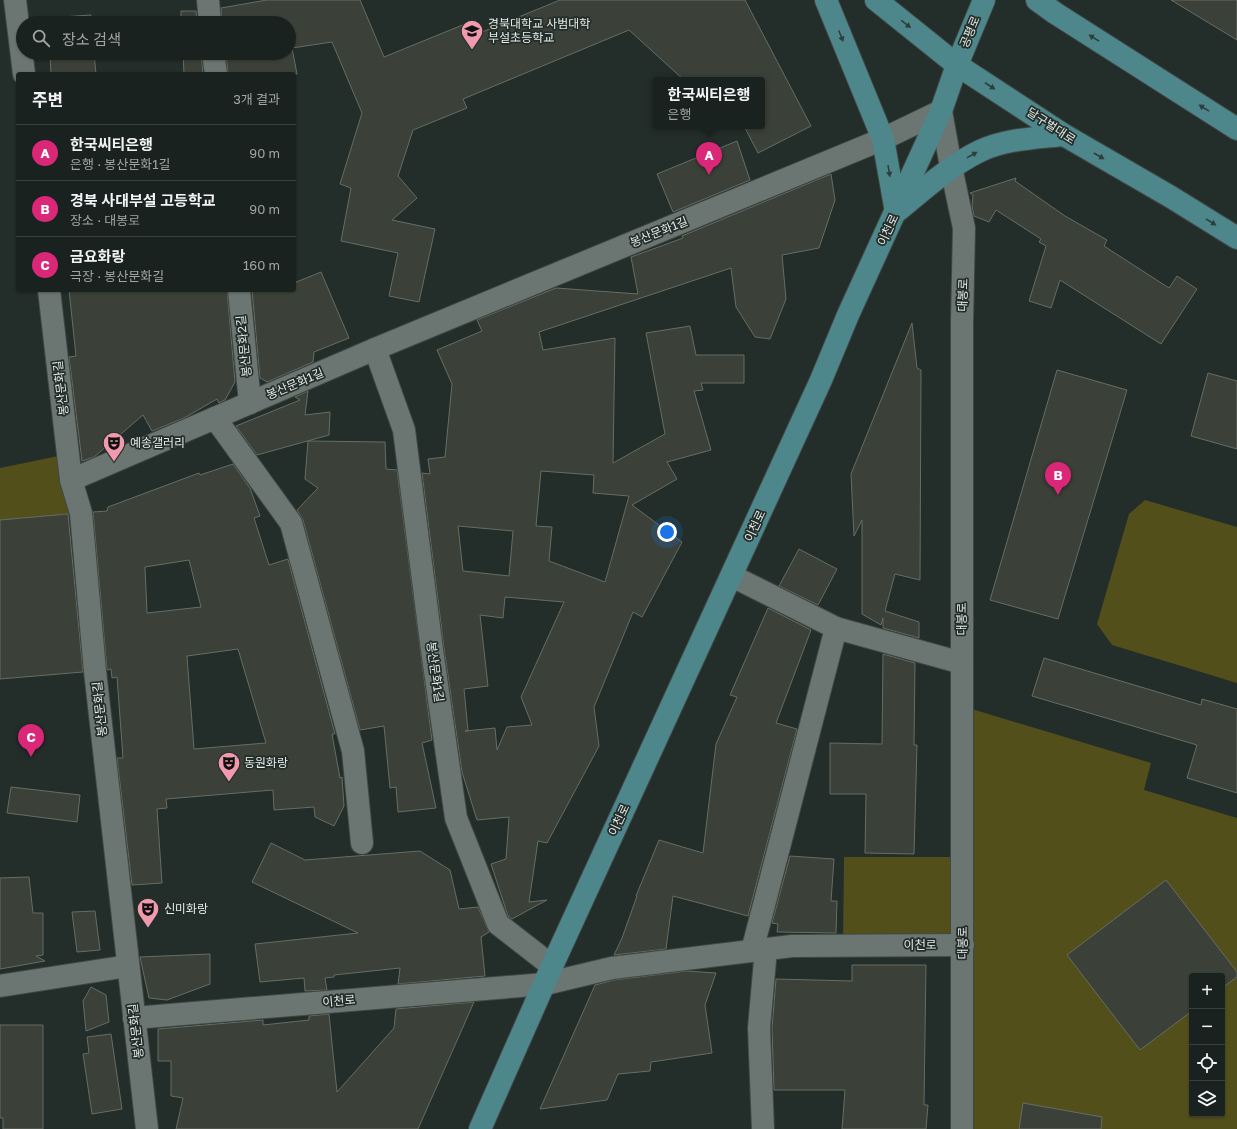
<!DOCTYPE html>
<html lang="ko">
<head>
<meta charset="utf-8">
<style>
  body { margin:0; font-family:"Golos Text","Noto Sans KR",sans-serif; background:#272f2c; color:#f1f3f6 }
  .controls { position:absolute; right:12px; bottom:12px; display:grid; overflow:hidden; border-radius:4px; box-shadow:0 1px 3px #0004 }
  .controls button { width:36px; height:36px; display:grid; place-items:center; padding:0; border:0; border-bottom:1px solid #383f3d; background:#1a221f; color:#f1f3f6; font:20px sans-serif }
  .you { position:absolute; left:667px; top:532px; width:14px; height:14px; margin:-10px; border:3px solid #fff; border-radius:50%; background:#1a73e8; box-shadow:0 0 0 6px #1a73e833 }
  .badge { display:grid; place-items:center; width:26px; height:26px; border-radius:50%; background:#db2777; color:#fff; font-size:13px; font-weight:700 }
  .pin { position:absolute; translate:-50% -33px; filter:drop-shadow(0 1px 2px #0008) }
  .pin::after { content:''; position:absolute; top:21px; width:14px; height:12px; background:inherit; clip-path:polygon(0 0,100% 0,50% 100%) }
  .popup { position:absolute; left:653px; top:77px; width:112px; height:52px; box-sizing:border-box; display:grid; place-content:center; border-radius:4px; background:#1a221f; filter:drop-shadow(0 1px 3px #0005); font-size:13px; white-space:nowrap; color:#9fa4a4 }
  .popup b { font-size:15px; color:#f1f3f6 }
  .popup::after { content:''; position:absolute; left:50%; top:100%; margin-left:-8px; border:8px solid transparent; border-top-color:#1a221f }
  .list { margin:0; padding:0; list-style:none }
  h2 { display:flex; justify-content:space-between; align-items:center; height:52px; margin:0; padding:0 16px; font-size:17px }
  h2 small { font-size:13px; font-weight:400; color:#9fa4a4 }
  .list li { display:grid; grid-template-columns:26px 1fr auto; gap:12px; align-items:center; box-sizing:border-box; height:56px; padding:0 16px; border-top:1px solid #383f3d }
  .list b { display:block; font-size:15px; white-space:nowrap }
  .list p { margin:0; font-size:13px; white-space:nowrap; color:#9fa4a4 }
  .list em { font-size:13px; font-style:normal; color:#9fa4a4 }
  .icon { flex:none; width:22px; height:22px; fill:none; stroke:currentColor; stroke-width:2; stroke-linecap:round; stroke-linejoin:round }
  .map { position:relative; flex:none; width:1237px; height:1129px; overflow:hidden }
  .search { position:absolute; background:#1a221f; box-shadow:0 1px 3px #0004; left:16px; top:16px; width:280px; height:44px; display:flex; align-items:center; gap:10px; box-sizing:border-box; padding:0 14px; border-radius:22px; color:#9fa4a4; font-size:15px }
  .panel { position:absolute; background:#1a221f; box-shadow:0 1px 3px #0004; left:16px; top:72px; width:280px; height:220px; border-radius:4px }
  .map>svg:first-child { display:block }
  .green { fill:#524f1b; fill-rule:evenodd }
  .building { fill:#3b4139; stroke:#666d65; fill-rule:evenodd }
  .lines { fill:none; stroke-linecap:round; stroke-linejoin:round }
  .minor-casing { stroke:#404845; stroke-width:24 }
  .major-casing { stroke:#404845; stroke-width:24 }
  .minor { stroke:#6b7672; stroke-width:22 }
  .major { stroke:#4e878b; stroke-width:22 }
  .oneway { fill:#2c3f3d }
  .labels { text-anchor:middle; stroke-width:3.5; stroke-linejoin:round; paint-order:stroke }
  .poi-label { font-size:12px; fill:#e4ebe8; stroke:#232d29; text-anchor:start }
  .street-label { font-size:12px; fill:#e4ebe8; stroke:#232d29 }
</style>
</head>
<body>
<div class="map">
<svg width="1237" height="1129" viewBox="0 0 1237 1129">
  <rect width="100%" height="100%" fill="#232d29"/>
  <g class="green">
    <path d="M 68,454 L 81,513 L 0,520 L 0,468 Z"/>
    <path d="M 1145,500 L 1237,527 L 1237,683 L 1112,645 L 1097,624 L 1129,514 Z"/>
    <path d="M 962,706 L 1151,763 L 1144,790 L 1237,818 L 1237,1129 L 962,1129 L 963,945 L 843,945 L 844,857 L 963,857 ZM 1192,976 L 1222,976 L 1222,1114 L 1192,1114 Z"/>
  </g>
  <g class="building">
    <path d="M 267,0 L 360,0 L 384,57 L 465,24 L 470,37 L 560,0 L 745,0 L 811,126 L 758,153 L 744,126 L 762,126 L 762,80 L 684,80 L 629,30 L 463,99 L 467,108 L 413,130 L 398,176 L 417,198 L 392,220 L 435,229 L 419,302 L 389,296 L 398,253 L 341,241 L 351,188 L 340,184 L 362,113 L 332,42 L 292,48 L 297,74 L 228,74 L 226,53 L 289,53 L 289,23 L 222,23 L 221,8 Z"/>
    <path d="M 1171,0 L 1237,0 L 1237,40 Z"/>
    <path d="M 181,11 L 196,11 L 197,23 L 181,23 Z"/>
    <path d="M 91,15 L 92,23 L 30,23 L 30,19 Z"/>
    <path d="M 34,53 L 94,53 L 96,74 L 51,74 L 50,55 L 34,56 Z"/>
    <path d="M 183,53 L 201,53 L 203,74 L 184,74 Z"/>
    <path d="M 737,141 L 750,180 L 673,212 L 657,174 Z"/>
    <path d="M 831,174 L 835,200 L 819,248 L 782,255 L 786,299 L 770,339 L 755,337 L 736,307 L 731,268 L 539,332 L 543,350 L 615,338 L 613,463 L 665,434 L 646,333 L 690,326 L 696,355 L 744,355 L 744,383 L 701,383 L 703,390 L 694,391 L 711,450 L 667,462 L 677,479 L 632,505 L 682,542 L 642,617 L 633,612 L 594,707 L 599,746 L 547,843 L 538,841 L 529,902 L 547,900 L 512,919 L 508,916 L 491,864 L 506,859 L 509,817 L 477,820 L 462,772 L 444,648 L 422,473 L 430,474 L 428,459 L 445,457 L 452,384 L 437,350 L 482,331 L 477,320 L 556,288 L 638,294 L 631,257 L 683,238 L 682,236 ZM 541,471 L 594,475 L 593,493 L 629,496 L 605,582 L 549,561 L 552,527 L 536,526 ZM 458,526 L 513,531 L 509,576 L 463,571 ZM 505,597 L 564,602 L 521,697 L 532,725 L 507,727 L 497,750 L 495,728 L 465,731 L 468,731 L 464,689 L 488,686 L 480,615 L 503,618 Z"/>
    <path d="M 1016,178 L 1015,181 L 1065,216 L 1107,240 L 1104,246 L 1169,288 L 1177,276 L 1197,289 L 1161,344 L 1060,280 L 1051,308 L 1029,301 L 1046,246 L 1039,242 L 1041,239 L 996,210 L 989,222 L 974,216 L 972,206 L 973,195 L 970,193 Z"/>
    <path d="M 321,272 L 349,338 L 314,352 L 313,362 L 267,382 L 260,378 L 252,290 L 294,290 L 294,283 Z"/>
    <path d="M 69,290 L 227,290 L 235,382 L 225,400 L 219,403 L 217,399 L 184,418 L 152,431 L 143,415 L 94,457 L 82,461 L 69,357 L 76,356 Z"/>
    <path d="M 912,323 L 917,368 L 921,370 L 920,580 L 895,574 L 885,611 L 919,622 L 919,638 L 883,628 L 883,618 L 881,625 L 862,614 L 862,520 L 854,536 L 851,474 Z"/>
    <path d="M 1057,370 L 1127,390 L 1058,619 L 990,600 Z"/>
    <path d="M 1208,373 L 1237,381 L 1237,449 L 1191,436 Z"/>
    <path d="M 308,391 L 305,415 L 330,412 L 329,435 L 257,455 L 236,426 L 300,400 L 295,397 Z"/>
    <path d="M 308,441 L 385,442 L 386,469 L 397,470 L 432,740 L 422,743 L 436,808 L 398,812 L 396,787 L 390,788 L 384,726 L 360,730 L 303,520 L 297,510 L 318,488 L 305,479 Z"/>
    <path d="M 233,464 L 250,488 L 260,516 L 254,518 L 269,565 L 288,559 L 335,734 L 332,734 L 340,778 L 342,777 L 344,806 L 334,826 L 315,817 L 314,807 L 274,810 L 273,790 L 166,799 L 167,808 L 157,809 L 162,883 L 132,885 L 117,758 L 123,758 L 117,677 L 112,678 L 111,669 L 107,670 L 93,512 L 107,511 L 108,507 L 199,473 L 200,475 ZM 189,560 L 201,607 L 147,613 L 145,567 ZM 238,649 L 266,743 L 194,749 L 187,656 Z"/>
    <path d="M 68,514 L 83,672 L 0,679 L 0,520 Z"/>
    <path d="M 799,549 L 837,569 L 818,605 L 779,586 Z"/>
    <path d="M 768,608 L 811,630 L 776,723 L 797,729 L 748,916 L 673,896 L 666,949 L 614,955 L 622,938 L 637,896 L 636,896 L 659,840 L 703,853 L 716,744 L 737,697 L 730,695 Z"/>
    <path d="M 883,654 L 915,663 L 914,745 L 917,745 L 914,854 L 865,853 L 866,794 L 830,794 L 830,743 L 882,744 Z"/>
    <path d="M 1044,658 L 1201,705 L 1202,699 L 1237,709 L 1237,793 L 1187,778 L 1197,745 L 1032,696 Z"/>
    <path d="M 11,787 L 80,795 L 77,822 L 7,813 Z"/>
    <path d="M 271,843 L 305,860 L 420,851 L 450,870 L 459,909 L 478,907 L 489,932 L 481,937 L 485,976 L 398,984 L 400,968 L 334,975 L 334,977 L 325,978 L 327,990 L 305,991 L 304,978 L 260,982 L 255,944 L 358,933 L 252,882 Z"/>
    <path d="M 790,856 L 834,859 L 831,901 L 837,901 L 836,933 L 777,932 L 778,924 L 772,923 Z"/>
    <path d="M 29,877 L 33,913 L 43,913 L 43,955 L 36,956 L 45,961 L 0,969 L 0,878 Z"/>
    <path d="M 1166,880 L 1237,972 L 1237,977 L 1222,988 L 1222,976 L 1192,976 L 1192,1011 L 1140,1050 L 1067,955 Z"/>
    <path d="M 95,911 L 100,950 L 77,952 L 72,912 Z"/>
    <path d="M 210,954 L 210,984 L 167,1000 L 149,998 L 140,957 Z"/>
    <path d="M 852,965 L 926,965 L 924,1105 L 928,1105 L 926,1129 L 842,1129 L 845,1090 L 774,1090 L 772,1028 L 776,979 L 852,981 Z"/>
    <path d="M 687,971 L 716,973 L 705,1005 L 712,1053 L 651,1062 L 650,1071 L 618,1074 L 607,1100 L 540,1109 L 595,985 L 614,980 Z"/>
    <path d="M 91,987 L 106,995 L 109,1022 L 86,1031 L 83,1001 Z"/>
    <path d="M 474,1002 L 418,1129 L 176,1129 L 183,1098 L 171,1096 L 171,1061 L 158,1061 L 158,1029 L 263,1020 L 263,1025 L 309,1020 L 309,1016 L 329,1014 L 337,1092 L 394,1028 L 396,1009 Z"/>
    <path d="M 0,1025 L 43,1025 L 43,1129 L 3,1129 L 3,1118 L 0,1118 Z"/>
    <path d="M 111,1034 L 122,1109 L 92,1114 L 83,1054 L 89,1053 L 87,1037 Z"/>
    <path d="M 1023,1103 L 1102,1117 L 1101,1129 L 1019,1129 Z"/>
  </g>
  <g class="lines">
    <g class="minor-casing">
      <g id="minor">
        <path d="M 15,0 L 24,74"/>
        <path d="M 208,0 L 210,23"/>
        <path d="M 213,53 L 216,74"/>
        <path d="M 49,290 L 71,480 L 81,513 L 95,671 L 147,1129"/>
        <path d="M 239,290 L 250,403"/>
        <path d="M 375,349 L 404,430 L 432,650 L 456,818 L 498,924 L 552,966"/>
        <path d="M 215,418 L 291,523 L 353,751 L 362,843"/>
        <path d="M 71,480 L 375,349 L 883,139 L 941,111 L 951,167 L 964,228 L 962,322 L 962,1129"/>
        <path d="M 732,576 L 836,628 L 752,951"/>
        <path d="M 836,628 L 962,663"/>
        <path d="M 0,986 L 128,966"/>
        <path d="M 134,1018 L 545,984 L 612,968 L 792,946 L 963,945"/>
        <path d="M 763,1129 L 759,1028 L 766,949"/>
      </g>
    </g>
    <g class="major-casing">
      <g id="major">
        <path d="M 826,0 L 883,139 L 896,212 C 923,190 949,166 980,151 C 1005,139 1036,138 1064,135"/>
        <path d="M 876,0 L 957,65 L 1064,135 L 1171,197 L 1237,238"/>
        <path d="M 1037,0 L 1055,13 L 1237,129"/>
        <path d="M 480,1129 L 552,966 L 821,380 L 848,315 L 941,111 L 957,65 L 984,0"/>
      </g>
    </g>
    <use href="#minor" class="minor"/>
    <use href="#major" class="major"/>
  </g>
  <defs><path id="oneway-solid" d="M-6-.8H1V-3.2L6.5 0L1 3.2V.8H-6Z"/></defs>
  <g class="oneway">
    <use href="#oneway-solid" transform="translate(906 24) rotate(38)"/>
    <use href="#oneway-solid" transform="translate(841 36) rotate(68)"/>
    <use href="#oneway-solid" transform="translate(1094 38) rotate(-148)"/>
    <use href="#oneway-solid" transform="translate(990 86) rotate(33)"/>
    <use href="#oneway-solid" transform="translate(1204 108) rotate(-148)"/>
    <use href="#oneway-solid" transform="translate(972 155) rotate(-29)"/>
    <use href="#oneway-solid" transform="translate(1099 156) rotate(30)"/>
    <use href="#oneway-solid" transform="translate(889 171) rotate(80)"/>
    <use href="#oneway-solid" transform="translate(1211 222) rotate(32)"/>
  </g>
  <defs>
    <g id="school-pin" transform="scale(1.15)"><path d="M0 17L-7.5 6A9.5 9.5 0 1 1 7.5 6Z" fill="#f29aad" stroke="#232d29"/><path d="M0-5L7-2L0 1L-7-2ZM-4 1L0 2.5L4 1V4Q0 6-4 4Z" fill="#111"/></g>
    <g id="theatre-pin" transform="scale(1.15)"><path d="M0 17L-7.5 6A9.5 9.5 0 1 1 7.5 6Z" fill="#f29aad" stroke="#232d29"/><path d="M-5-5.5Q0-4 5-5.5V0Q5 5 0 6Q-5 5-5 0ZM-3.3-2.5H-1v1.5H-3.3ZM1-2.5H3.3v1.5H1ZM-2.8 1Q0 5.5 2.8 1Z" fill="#111"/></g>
  </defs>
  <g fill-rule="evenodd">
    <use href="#school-pin" x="472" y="31"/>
    <use href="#theatre-pin" x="114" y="443"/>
    <use href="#theatre-pin" x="229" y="763"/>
    <use href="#theatre-pin" x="148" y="909"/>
  </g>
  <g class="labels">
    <g class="poi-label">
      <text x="488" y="28">경북대학교 사범대학<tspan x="488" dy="14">부설초등학교</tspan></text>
      <text x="130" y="447">예송갤러리</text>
      <text x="244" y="767">동원화랑</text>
      <text x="164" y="913">신미화랑</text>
    </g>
    <g class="street-label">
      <text transform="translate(970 32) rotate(-67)" y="4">공평로</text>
      <text transform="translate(1051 126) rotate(33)" y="4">달구벌대로</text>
      <text transform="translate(888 230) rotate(-65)" y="4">이천로</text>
      <text transform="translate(659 232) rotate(-22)" y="4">봉산문화1길</text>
      <text transform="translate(963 295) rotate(-88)" y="4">대봉로</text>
      <text transform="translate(244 346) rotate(-96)" y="4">봉산문화2길</text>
      <text transform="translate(295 384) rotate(-23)" y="4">봉산문화1길</text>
      <text transform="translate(61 388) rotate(-97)" y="4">봉산문화길</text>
      <text transform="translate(755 526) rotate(-65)" y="4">이천로</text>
      <text transform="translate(962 619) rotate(-90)" y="4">대봉로</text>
      <text transform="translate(435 672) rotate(82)" y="4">봉산문화1길</text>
      <text transform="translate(100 709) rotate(-96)" y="4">봉산문화길</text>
      <text transform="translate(619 820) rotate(-65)" y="4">이천로</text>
      <text transform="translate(963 943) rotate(-90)" y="4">대봉로</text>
      <text x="920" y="949">이천로</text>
      <text transform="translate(339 1001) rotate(-5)" y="4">이천로</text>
      <text transform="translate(136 1031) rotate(-97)" y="4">봉산문화길</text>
    </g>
  </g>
</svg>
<div class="controls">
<button>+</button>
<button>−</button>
<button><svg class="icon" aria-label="locate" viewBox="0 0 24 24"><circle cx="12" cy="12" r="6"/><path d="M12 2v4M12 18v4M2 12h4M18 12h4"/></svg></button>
<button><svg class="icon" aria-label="layers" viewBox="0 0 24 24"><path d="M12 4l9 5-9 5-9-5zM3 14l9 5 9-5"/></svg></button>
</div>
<div class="you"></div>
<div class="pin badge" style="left:709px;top:175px">A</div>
<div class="popup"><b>한국씨티은행</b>은행</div>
<div class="pin badge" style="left:1058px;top:495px">B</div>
<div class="pin badge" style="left:31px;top:757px">C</div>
<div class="search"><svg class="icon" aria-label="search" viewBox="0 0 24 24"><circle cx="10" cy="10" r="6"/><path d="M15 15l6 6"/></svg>장소 검색</div>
<section class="panel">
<h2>주변<small>3개 결과</small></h2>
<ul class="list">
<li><span class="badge">A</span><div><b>한국씨티은행</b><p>은행 · 봉산문화1길</p></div><em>90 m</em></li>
<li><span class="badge">B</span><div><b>경북 사대부설 고등학교</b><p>장소 · 대봉로</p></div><em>90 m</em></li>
<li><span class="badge">C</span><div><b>금요화랑</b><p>극장 · 봉산문화길</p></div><em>160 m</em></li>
</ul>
</section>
</div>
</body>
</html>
